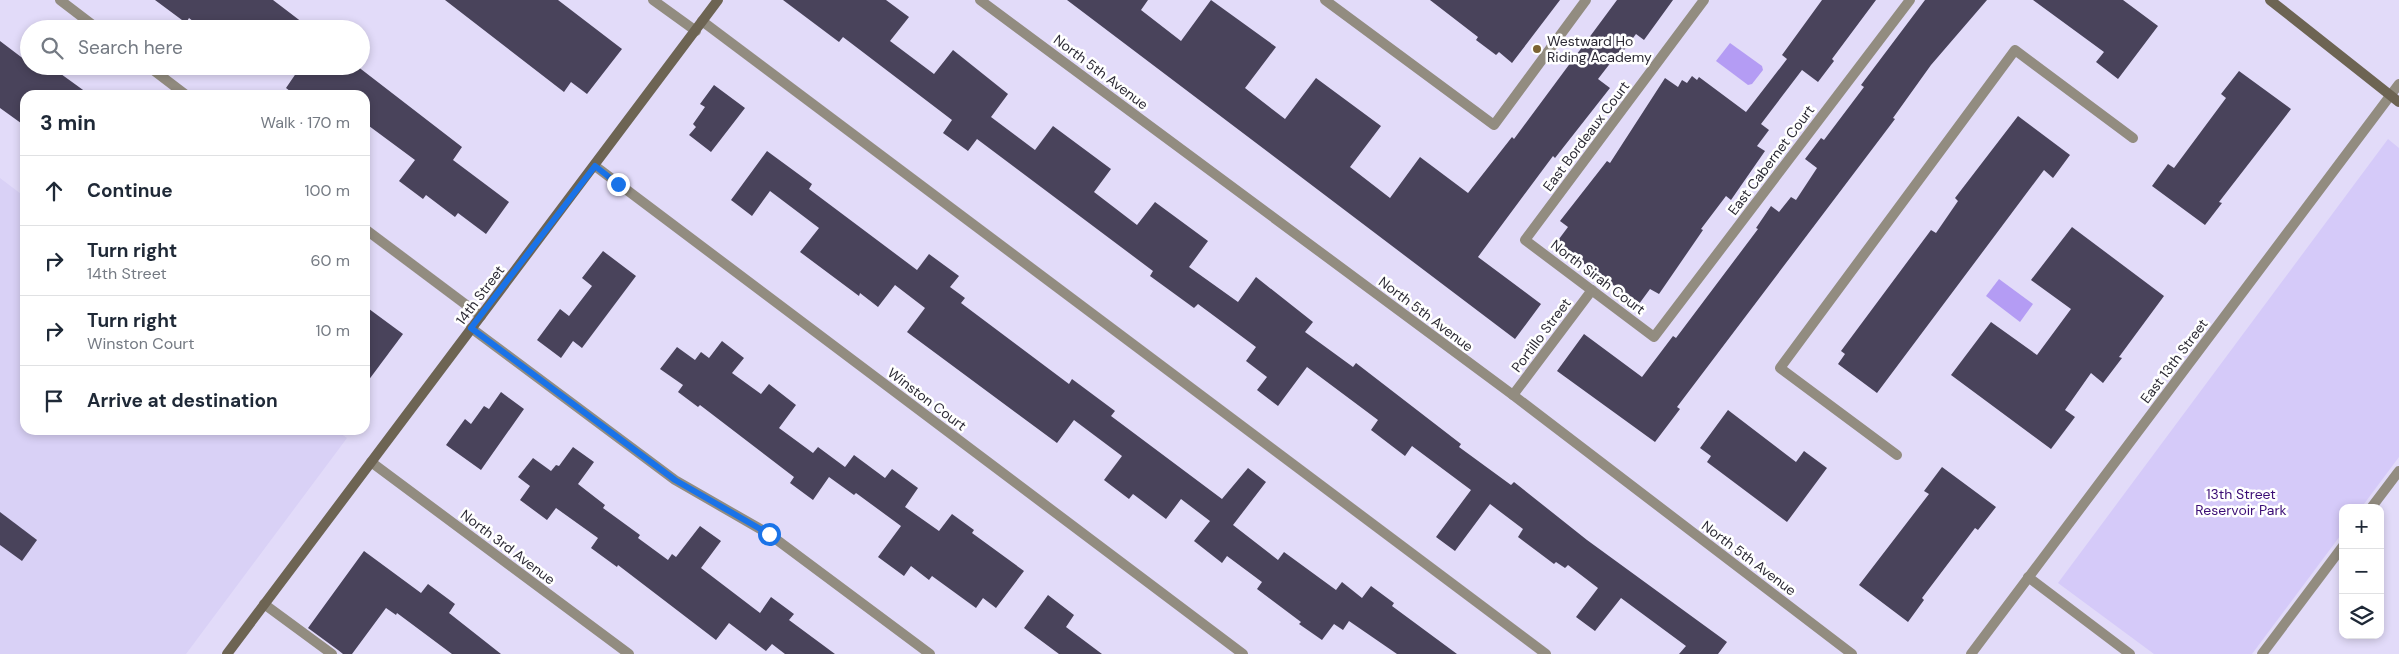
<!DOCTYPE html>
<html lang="en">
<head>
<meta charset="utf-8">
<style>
  body { margin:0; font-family:"DM Sans",sans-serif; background:#f6f6f7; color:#1f2937 }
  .controls { position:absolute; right:15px; bottom:15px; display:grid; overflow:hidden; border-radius:10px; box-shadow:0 2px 8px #0003 }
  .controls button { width:45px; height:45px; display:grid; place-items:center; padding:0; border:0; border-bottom:1px solid #e0e1e3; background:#fff; color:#1f2937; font:25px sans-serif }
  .stop { position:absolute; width:15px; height:15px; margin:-11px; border:4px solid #1a73e8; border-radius:50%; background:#fff }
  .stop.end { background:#1a73e8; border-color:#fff; box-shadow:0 1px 5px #0008 }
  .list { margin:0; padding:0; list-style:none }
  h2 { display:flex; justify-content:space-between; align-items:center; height:65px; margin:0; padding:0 20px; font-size:21px }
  h2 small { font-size:16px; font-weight:400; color:#747a83 }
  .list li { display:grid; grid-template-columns:32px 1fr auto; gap:15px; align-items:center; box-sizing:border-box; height:70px; padding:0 20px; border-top:1px solid #e0e1e3 }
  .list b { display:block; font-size:19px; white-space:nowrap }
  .list p { margin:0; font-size:16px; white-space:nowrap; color:#747a83 }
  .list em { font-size:16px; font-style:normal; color:#747a83 }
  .icon { flex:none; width:28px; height:28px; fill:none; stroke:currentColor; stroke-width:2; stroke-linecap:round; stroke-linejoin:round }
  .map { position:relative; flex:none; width:2399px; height:654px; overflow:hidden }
  .search { position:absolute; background:#fff; box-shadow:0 2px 8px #0003; left:20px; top:20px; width:350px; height:55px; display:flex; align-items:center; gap:12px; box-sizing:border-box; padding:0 18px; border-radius:28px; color:#747a83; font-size:19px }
  .panel { position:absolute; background:#fff; box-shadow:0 2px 8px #0003; left:20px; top:90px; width:350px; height:345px; border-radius:15px }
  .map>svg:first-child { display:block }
  .built { fill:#d9d1f6 }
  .green { fill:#d5caf9 }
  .water { fill:#b49cf4 }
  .building { fill:#49435b }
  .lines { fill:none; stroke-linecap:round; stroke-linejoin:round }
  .lane { stroke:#928c80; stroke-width:10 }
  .street { stroke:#928c80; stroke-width:10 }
  .secondary { stroke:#6d6453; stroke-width:10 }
  .route { stroke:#1a73e8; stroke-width:6 }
  .poi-dot { fill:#7b6333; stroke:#fff; stroke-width:2 }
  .labels { text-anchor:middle; stroke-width:5; stroke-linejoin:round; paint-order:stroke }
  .poi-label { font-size:14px; fill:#2c2a35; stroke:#fff; text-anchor:start }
  .street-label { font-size:14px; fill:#2c2a35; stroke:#fff }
  .park-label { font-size:14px; fill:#3b0d75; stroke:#fff }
</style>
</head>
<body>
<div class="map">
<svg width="2399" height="654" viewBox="0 0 2399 654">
  <rect width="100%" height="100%" fill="#e2dbf9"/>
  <path class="built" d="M 0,178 L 25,197 L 25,430 L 336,430 L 347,438 L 186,654 L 0,654 Z"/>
  <path class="green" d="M 2388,139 L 2399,148 L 2399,457 L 2361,508 L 2343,508 L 2343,532 L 2252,654 L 2154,654 L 2058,583 Z"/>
  <g class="water">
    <path d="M 1730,43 L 1762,66 L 1763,70 L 1752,84 L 1748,85 L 1716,61 Z"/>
    <path d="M 1999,279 L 2033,304 L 2020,322 L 1986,296 Z"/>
  </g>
  <g class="building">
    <path d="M 155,0 L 273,0 L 311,29 L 203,29 L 189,18 L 186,23 Z"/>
    <path d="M 445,0 L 558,0 L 622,49 L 587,94 L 571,82 L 564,92 Z"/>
    <path d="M 783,0 L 886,0 L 909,17 L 890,41 L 934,74 L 953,50 L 1008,94 L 991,117 L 1035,150 L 1053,126 L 1111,169 L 1094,192 L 1137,225 L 1155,202 L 1208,241 L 1189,267 L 1238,302 L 1256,277 L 1313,322 L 1305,332 L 1353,367 L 1356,363 L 1461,444 L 1459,447 L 1511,485 L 1514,482 L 1587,540 L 1727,642 L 1718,654 L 1679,654 L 1686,646 L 1621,598 L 1595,631 L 1576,617 L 1598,588 L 1568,565 L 1565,568 L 1556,562 L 1554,564 L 1518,537 L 1523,529 L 1490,504 L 1455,551 L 1436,537 L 1471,490 L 1412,446 L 1405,456 L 1371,430 L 1378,420 L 1307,367 L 1278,406 L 1257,390 L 1267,377 L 1246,361 L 1256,347 L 1198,304 L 1194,308 L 1150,276 L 1153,271 L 977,139 L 968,151 L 943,133 L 952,120 L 843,37 L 839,42 Z"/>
    <path d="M 1067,0 L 1148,0 L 1141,10 L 1181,41 L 1211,0 L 1276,47 L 1245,88 L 1285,119 L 1316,78 L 1381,126 L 1350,167 L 1390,198 L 1420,157 L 1468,193 L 1512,137 L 1514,139 L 1617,0 L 1673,0 L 1644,40 L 1636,34 L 1624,50 L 1622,48 L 1598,79 L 1610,88 L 1555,158 L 1553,156 L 1478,257 L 1541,304 L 1515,339 Z"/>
    <path d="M 1430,0 L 1560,0 L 1512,63 L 1499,52 L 1496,55 L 1476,40 L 1478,37 Z"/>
    <path d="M 1822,0 L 1876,0 L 1832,59 L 1834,61 L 1818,82 L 1802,70 L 1761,124 L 1769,130 L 1757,146 L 1765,151 L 1731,200 L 1726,196 L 1701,229 L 1703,230 L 1659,294 L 1650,289 L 1639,304 L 1556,243 L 1568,227 L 1560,221 L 1607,161 L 1610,163 L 1665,78 L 1678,87 L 1682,80 L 1687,83 L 1692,76 L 1697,80 L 1699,77 L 1746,112 L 1787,59 L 1782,55 Z"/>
    <path d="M 1925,0 L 1987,0 L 1931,65 L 1893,118 L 1895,119 L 1677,407 L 1680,409 L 1655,442 L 1557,371 L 1584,334 L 1642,377 L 1673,336 L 1676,338 L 1758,229 L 1756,228 L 1771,206 L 1779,212 L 1791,197 L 1796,200 L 1817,168 L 1805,159 L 1821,138 L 1824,140 L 1864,87 L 1861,85 Z"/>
    <path d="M 2033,0 L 2123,0 L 2158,26 L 2118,79 L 2096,62 L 2104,52 Z"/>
    <path d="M 0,41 L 29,63 L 29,66 L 67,66 L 61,74 L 90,95 L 25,95 L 25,126 L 0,108 Z"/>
    <path d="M 301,66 L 357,66 L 462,147 L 453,160 L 509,202 L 486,234 L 458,213 L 455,217 L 426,195 L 423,199 L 399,181 L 415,160 L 365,123 L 365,95 L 295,95 L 286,88 Z"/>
    <path d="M 2239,71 L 2291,109 L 2219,202 L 2222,203 L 2205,225 L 2152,186 L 2168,164 L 2174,168 L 2226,98 L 2221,94 Z"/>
    <path d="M 714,85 L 745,108 L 711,152 L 689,135 L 696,127 L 693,124 L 705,107 L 700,104 Z"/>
    <path d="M 2018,116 L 2070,155 L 2053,178 L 2044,170 L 1877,393 L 1838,364 L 1845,354 L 1841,351 L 1931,230 L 1936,233 L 1958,201 L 1955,198 Z"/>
    <path d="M 767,151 L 812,184 L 809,189 L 917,270 L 929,254 L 959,276 L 950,287 L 965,298 L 961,303 L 1069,384 L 1072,379 L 1115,411 L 1111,416 L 1222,499 L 1248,468 L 1266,482 L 1233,525 L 1278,560 L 1284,552 L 1336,590 L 1342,582 L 1362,598 L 1371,586 L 1394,603 L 1392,606 L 1457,654 L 1397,654 L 1349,621 L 1343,630 L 1334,624 L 1322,640 L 1299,624 L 1301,622 L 1257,589 L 1262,582 L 1227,556 L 1222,563 L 1194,541 L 1210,521 L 1181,499 L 1166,519 L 1133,494 L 1129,499 L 1104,480 L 1122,456 L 1074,420 L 1057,443 L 907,332 L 925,308 L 895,285 L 878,307 L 860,293 L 859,296 L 800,252 L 819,228 L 770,191 L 752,216 L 731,200 Z"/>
    <path d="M 2072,227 L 2164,296 L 2119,357 L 2122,358 L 2103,383 L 2091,373 L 2065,410 L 2075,417 L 2051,449 L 1951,375 L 1991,322 L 2037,355 L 2071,309 L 2031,280 Z"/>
    <path d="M 603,251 L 636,276 L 582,348 L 573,341 L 561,358 L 537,340 L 560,309 L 569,316 L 592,286 L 582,278 Z"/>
    <path d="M 365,306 L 403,334 L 365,385 Z"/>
    <path d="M 722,341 L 744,358 L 732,373 L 761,394 L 769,384 L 796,405 L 779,428 L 813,453 L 818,447 L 845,467 L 854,455 L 885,478 L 892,469 L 918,488 L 905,507 L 939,531 L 952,514 L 974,530 L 972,533 L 1024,571 L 996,608 L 983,598 L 976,608 L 932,576 L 929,580 L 911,566 L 904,576 L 878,557 L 901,526 L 856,493 L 854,495 L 829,477 L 813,500 L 790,483 L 794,477 L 700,405 L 698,407 L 678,392 L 683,385 L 660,369 L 677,347 L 695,360 L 701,352 L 709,358 Z"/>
    <path d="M 501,392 L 524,409 L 481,470 L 446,445 L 465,419 L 471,424 L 484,406 L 489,409 Z"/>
    <path d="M 1728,410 L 1796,462 L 1804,451 L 1827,468 L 1787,522 L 1707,462 L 1711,456 L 1700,448 Z"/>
    <path d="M 573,447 L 594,462 L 578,484 L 605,505 L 603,508 L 640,535 L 638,538 L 668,560 L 672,554 L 676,557 L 700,526 L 721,541 L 701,568 L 760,613 L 771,597 L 794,614 L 789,620 L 835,654 L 785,654 L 772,644 L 766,651 L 729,623 L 716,640 L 618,565 L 617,567 L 591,548 L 598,538 L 556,508 L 547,520 L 520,500 L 530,486 L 518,477 L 533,458 L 551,471 L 556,465 L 559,466 Z"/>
    <path d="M 1942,467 L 1996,507 L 1978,530 L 1975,528 L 1922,598 L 1924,600 L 1908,622 L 1859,585 L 1929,494 L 1924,491 Z"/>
    <path d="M 0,512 L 37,540 L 22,561 L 0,545 Z"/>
    <path d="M 364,551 L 421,593 L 428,584 L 455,604 L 449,613 L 501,654 L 452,654 L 397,613 L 396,615 L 386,608 L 352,654 L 343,654 L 338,650 L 308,628 Z"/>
    <path d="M 1048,595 L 1074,615 L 1066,627 L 1102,654 L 1059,654 L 1024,628 Z"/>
  </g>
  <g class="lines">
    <g class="lane">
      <path d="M 1325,0 L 1494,125 L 1586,0"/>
      <path d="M 702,21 L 1546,654"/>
      <path d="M 471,328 L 675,480 L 769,534 L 930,654"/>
      <path d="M 1897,455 L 1780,368 L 2015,50 L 2133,138"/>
      <path d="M 2371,508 L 2399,471"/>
      <path d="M 2028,577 L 2130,654"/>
      <path d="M 264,604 L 332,654"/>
      <path d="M 2262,654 L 2343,546"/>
    </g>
    <g class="street">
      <path d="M 60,0 L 98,29"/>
      <path d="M 653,0 L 696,31"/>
      <path d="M 980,0 L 1513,395 L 1852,654"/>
      <path d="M 1704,0 L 1525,240 L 1654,337 L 1910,0"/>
      <path d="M 148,66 L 186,95"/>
      <path d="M 595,166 L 1243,654"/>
      <path d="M 365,229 L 481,316"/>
      <path d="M 1513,395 L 1592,290"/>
      <path d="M 371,462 L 629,654"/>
      <path d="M 1971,654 L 2399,84"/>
    </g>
    <g class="secondary">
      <path d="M 2270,0 L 2399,102"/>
      <path d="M 227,654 L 718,0"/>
    </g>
  </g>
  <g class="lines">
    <path class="route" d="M 618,184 L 595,166 L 471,328 L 675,480 L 769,534"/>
  </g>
  <circle class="poi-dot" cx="1537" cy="49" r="5"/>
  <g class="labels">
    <g class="poi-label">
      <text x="1547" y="46">Westward Ho<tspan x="1547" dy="16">Riding Academy</tspan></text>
    </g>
    <g class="street-label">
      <text transform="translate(1101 72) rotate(37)" y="5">North 5th Avenue</text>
      <text transform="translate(1586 136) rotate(-53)" y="5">East Bordeaux Court</text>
      <text transform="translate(1771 160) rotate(-53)" y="5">East Cabernet Court</text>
      <text transform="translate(1598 277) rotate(37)" y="5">North Sirah Court</text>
      <text transform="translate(480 295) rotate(-53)" y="5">14th Street</text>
      <text transform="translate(1426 314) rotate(37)" y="5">North 5th Avenue</text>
      <text transform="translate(1541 335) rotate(-53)" y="5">Portillo Street</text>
      <text transform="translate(2174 361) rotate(-53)" y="5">East 13th Street</text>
      <text transform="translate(927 399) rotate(37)" y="5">Winston Court</text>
      <text transform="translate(508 547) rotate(37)" y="5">North 3rd Avenue</text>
      <text transform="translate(1749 558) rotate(37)" y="5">North 5th Avenue</text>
    </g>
    <g class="park-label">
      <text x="2241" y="499">13th Street<tspan x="2241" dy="16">Reservoir Park</tspan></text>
    </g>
  </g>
</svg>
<div class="controls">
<button>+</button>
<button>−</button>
<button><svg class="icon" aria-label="layers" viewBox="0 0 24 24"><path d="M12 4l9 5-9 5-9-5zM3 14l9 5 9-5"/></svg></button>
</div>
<div class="stop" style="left:769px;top:534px"></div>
<div class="stop end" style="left:618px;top:184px"></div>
<div class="search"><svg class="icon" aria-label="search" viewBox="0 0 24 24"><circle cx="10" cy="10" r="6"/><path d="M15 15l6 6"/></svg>Search here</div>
<section class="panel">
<h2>3 min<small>Walk · 170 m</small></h2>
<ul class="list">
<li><svg class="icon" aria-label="ahead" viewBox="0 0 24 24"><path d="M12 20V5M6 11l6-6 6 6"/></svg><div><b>Continue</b></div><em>100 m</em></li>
<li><svg class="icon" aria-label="right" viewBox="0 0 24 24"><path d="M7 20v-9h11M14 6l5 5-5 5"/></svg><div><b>Turn right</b><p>14th Street</p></div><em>60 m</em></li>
<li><svg class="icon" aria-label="right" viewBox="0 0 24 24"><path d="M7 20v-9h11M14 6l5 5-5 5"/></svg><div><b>Turn right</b><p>Winston Court</p></div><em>10 m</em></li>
<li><svg class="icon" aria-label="arrive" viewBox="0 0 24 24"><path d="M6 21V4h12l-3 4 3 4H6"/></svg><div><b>Arrive at destination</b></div></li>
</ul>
</section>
</div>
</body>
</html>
